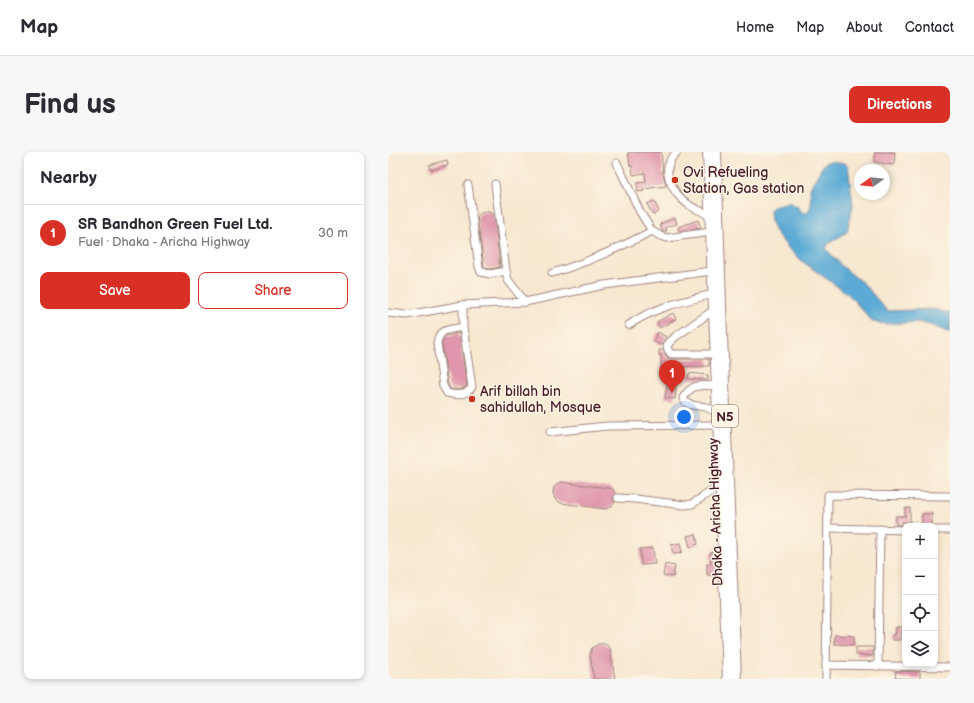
<!DOCTYPE html>
<html lang="en">
<head>
<meta charset="utf-8">
<style>
  body { margin:0; font-family:"Balsamiq Sans",sans-serif; background:#f7f7f7; color:#2b2b33 }
  .controls { position:absolute; right:12px; bottom:12px; display:grid; overflow:hidden; border-radius:8px; box-shadow:0 2px 6px #0003 }
  .controls button { width:36px; height:36px; display:grid; place-items:center; padding:0; border:0; border-bottom:1px solid #e1e1e2; background:#fff; color:#2b2b33; font:20px sans-serif }
  .compass { position:absolute; left:466px; top:12px; width:36px; height:36px; border-radius:50%; background:#fff; box-shadow:0 2px 6px #0003; rotate:255deg }
  .you { position:absolute; left:296px; top:265px; width:14px; height:14px; margin:-10px; border:3px solid #fff; border-radius:50%; background:#1a73e8; box-shadow:0 0 0 6px #1a73e833 }
  .badge { display:grid; place-items:center; width:26px; height:26px; border-radius:50%; background:#d93025; color:#fff; font-size:13px; font-weight:700 }
  .pin { position:absolute; translate:-50% -33px; filter:drop-shadow(0 1px 2px #0008) }
  .pin::after { content:''; position:absolute; top:21px; width:14px; height:12px; background:inherit; clip-path:polygon(0 0,100% 0,50% 100%) }
  .list { margin:0; padding:0; list-style:none }
  h2 { display:flex; justify-content:space-between; align-items:center; height:52px; margin:0; padding:0 16px; font-size:17px }
  h2 small { font-size:13px; font-weight:400; color:#7c7c81 }
  .list li { display:grid; grid-template-columns:26px 1fr auto; gap:12px; align-items:center; box-sizing:border-box; height:56px; padding:0 16px; border-top:1px solid #e1e1e2 }
  .list b { display:block; font-size:15px; white-space:nowrap }
  .list p { margin:0; font-size:13px; white-space:nowrap; color:#7c7c81 }
  .list em { font-size:13px; font-style:normal; color:#7c7c81 }
  .actions { display:flex; gap:8px; padding:12px 16px }
  .actions a { flex:1; padding:9px 0; border:1px solid #d93025; border-radius:8px; text-align:center; font-size:14px; color:#d93025 }
  .actions .main { background:#d93025; color:#fff }
  .icon { flex:none; width:22px; height:22px; fill:none; stroke:currentColor; stroke-width:2; stroke-linecap:round; stroke-linejoin:round }
  .map { position:relative; flex:none; width:562px; height:527px; overflow:hidden; border-radius:8px }
  header { display:flex; align-items:center; gap:24px; box-sizing:border-box; height:56px; padding:0 20px; background:#fff; border-bottom:1px solid #e1e1e2 }
  header strong { font-size:19px }
  nav { display:flex; gap:22px; margin-inline-start:auto; font-size:14px }
  .intro { display:flex; align-items:center; justify-content:space-between; box-sizing:border-box; height:96px; padding:0 24px }
  h1 { margin:0; font-size:28px }
  .button { padding:10px 18px; border-radius:8px; background:#d93025; color:#fff; font-size:14px; font-weight:700 }
  main { display:flex; gap:24px; padding:0 24px }
  aside { flex:1; background:#fff; border-radius:8px; box-shadow:0 2px 6px #0003 }
  .map>svg:first-child { display:block }
  .water { fill:#5baad5; stroke:#526480 }
  .building { fill:#e096ac }
  .lines { fill:none; stroke-linecap:round; stroke-linejoin:round }
  .minor-casing { stroke:#a0847e; stroke-width:9 }
  .highway-casing { stroke:#a0847e; stroke-width:12 }
  .minor { stroke:#fff; stroke-width:7 }
  .highway { stroke:#fff; stroke-width:10 }
  .poi-dot { fill:#c8321e; stroke:#fcf5e5; stroke-width:1.5 }
  .labels { text-anchor:middle; stroke-width:3; stroke-linejoin:round; paint-order:stroke }
  .shield { fill:#fcf5e5; stroke:#7f5f63; stroke-width:1 }
  .shield-label { font-size:13px; font-weight:bold; fill:#4a1f2b }
  .poi-label { font-size:14px; fill:#4a1f2b; stroke:#fcf5e5; text-anchor:start }
  .street-label { font-size:14px; fill:#4a1f2b; stroke:#fcf5e5 }
</style>
</head>
<body>
<header>
<strong>Map</strong>
<nav><a>Home</a><a>Map</a><a>About</a><a>Contact</a></nav>
</header>
<div class="intro"><h1>Find us</h1><a class="button">Directions</a></div>
<main>
<aside>
<h2>Nearby<small></small></h2>
<ul class="list">
<li><span class="badge">1</span><div><b>SR Bandhon Green Fuel Ltd.</b><p>Fuel · Dhaka - Aricha Highway</p></div><em>30 m</em></li>
</ul>
<div class="actions"><a class="main">Save</a><a>Share</a></div>
</aside>
<div class="map">
<svg width="562" height="527" viewBox="0 0 562 527">
  <rect width="100%" height="100%" fill="#fcf5e5"/>
  <filter id="ink" filterUnits="userSpaceOnUse"><feTurbulence type="fractalNoise" baseFrequency=".025" numOctaves="2"/><feDisplacementMap in="SourceGraphic" scale="8" xChannelSelector="R" yChannelSelector="G"/><feConvolveMatrix kernelMatrix="1 2 1 2 8 2 1 2 1" color-interpolation-filters="sRGB"/></filter>
  <filter id="wash" filterUnits="userSpaceOnUse"><feTurbulence type="fractalNoise" baseFrequency=".012" numOctaves="4" result="noise"/><feDisplacementMap in="SourceGraphic" scale="16" xChannelSelector="R" yChannelSelector="G"/><feGaussianBlur stdDeviation="0.9" result="paint"/><feColorMatrix in="noise" values="0 0 0 0 0 0 0 0 0 0 0 0 0 0 0 0 0 1.4 0 .05"/><feComposite in="paint" operator="in"/></filter>
  <g filter="url(#wash)">
    <rect width="100%" height="100%" fill="#f7e8d0"/>
    <path class="water" d="M 442,9 L 457,11 L 460,14 L 465,53 L 459,80 L 440,92 L 438,97 L 455,115 L 477,133 L 499,159 L 545,157 L 562,161 L 562,181 L 545,174 L 531,170 L 498,172 L 485,170 L 460,142 L 415,110 L 401,97 L 386,78 L 383,69 L 382,58 L 386,54 L 400,50 L 410,55 L 415,61 L 419,61 L 423,54 L 422,36 L 434,15 L 437,11 Z"/>
    <g id="blocks">
      <g class="building">
        <path d="M 240,0 L 273,0 L 275,21 L 278,34 L 255,37 L 256,39 L 250,40 L 249,31 L 258,30 L 257,21 L 245,23 L 244,14 L 242,14 Z"/>
        <path d="M 487,0 L 507,0 L 506,13 L 486,10 Z"/>
        <path d="M 59,8 L 60,13 L 43,18 L 41,13 Z"/>
        <path d="M 266,49 L 271,59 L 265,63 L 259,52 Z"/>
        <path d="M 99,59 L 106,63 L 112,115 L 102,117 L 97,116 L 96,114 L 89,65 L 93,61 Z"/>
        <path d="M 287,66 L 289,72 L 278,75 L 279,79 L 274,79 L 272,72 Z"/>
        <path d="M 310,68 L 313,76 L 291,79 L 290,75 Z"/>
        <path d="M 285,161 L 288,167 L 272,176 L 269,170 Z"/>
        <path d="M 270,180 L 278,185 L 273,193 L 265,189 Z"/>
        <path d="M 71,181 L 79,234 L 74,237 L 62,237 L 60,232 L 54,191 L 58,184 Z"/>
        <path d="M 271,198 L 275,198 L 279,205 L 283,207 L 321,207 L 321,214 L 281,215 L 281,219 L 273,219 L 273,203 L 271,203 Z"/>
        <path d="M 301,221 L 320,223 L 320,228 L 300,227 Z"/>
        <path d="M 280,224 L 289,225 L 287,247 L 277,246 Z"/>
        <path d="M 172,330 L 221,336 L 224,337 L 228,342 L 225,346 L 227,350 L 224,354 L 218,357 L 173,351 L 167,347 L 165,341 L 166,335 Z"/>
        <path d="M 517,356 L 522,356 L 522,370 L 514,370 L 514,373 L 508,373 L 508,364 L 517,364 Z"/>
        <rect x="534" y="362" width="10" height="12"/>
        <path d="M 308,382 L 310,392 L 302,395 L 299,384 Z"/>
        <path d="M 292,391 L 294,400 L 285,402 L 283,393 Z"/>
        <path d="M 265,396 L 267,412 L 253,413 L 252,397 Z"/>
        <path d="M 328,400 L 328,423 L 319,423 L 319,412 L 323,412 L 322,401 Z"/>
        <path d="M 277,412 L 287,414 L 285,425 L 275,424 Z"/>
        <path d="M 508,475 L 516,475 L 516,481 L 512,481 L 512,488 L 505,488 L 505,482 L 508,482 Z"/>
        <path d="M 447,483 L 466,484 L 466,493 L 446,492 Z"/>
        <path d="M 210,492 L 217,492 L 222,496 L 227,527 L 206,527 L 202,502 L 204,496 Z"/>
        <path d="M 468,495 L 485,495 L 485,504 L 468,503 Z"/>
        <path d="M 508,519 L 532,520 L 532,527 L 507,526 Z"/>
      </g>
    </g>
  </g>
  <g filter="url(#ink)">
    <use href="#blocks" fill-opacity="0" stroke="#a0847e" stroke-width="1"/>
    <g class="lines">
      <g class="minor-casing">
        <g id="minor">
          <path d="M 289,0 C 270,16 284,41 301,53 C 308,58 317,59 323,66"/>
          <path d="M 229,11 L 252,60 L 264,79 L 272,84 L 279,86 L 323,80"/>
          <path d="M 107,32 L 118,119 L 120,128 L 137,150"/>
          <path d="M 80,33 L 91,115 L 93,120 L 102,122 L 118,119"/>
          <path d="M 164,121 C 199,111 231,96 264,79"/>
          <path d="M 326,158 L 287,185 L 279,193 L 280,198 L 283,202 L 328,202"/>
          <path d="M 0,161 L 19,163 L 75,153 L 137,150 L 216,133 L 324,119"/>
          <path d="M 241,173 C 266,155 296,149 326,142"/>
          <path d="M 75,175 C 62,178 51,176 49,191 L 55,234 L 59,241 C 68,244 79,243 84,235 L 75,175 L 75,153"/>
          <path d="M 329,234 C 313,233 304,231 295,246 C 298,255 310,253 318,255 C 322,257 326,259 330,260"/>
          <path d="M 162,280 L 219,274 L 331,273"/>
          <path d="M 230,346 L 247,347 L 297,353 L 304,352 L 333,333"/>
          <path d="M 440,376 L 517,378"/>
          <path d="M 547,378 L 562,378"/>
          <path d="M 438,513 L 562,515"/>
          <path d="M 490,514 L 492,377"/>
          <path d="M 438,527 L 440,343 L 562,344"/>
        </g>
      </g>
      <g class="highway-casing">
        <g id="highway">
          <path d="M 320,0 L 340,527"/>
          <path d="M 328,0 L 334,184 L 348,527"/>
        </g>
      </g>
      <use href="#minor" class="minor"/>
      <use href="#highway" class="highway"/>
    </g>
  </g>
  <g class="poi-dot">
    <circle cx="287" cy="28" r="4"/>
    <circle cx="84" cy="247" r="4"/>
  </g>
  <g class="labels">
    <rect class="shield" x="324" y="253" width="26" height="22" rx="3"/>
    <g class="shield-label">
      <text x="337" y="269">N5</text>
    </g>
    <g class="poi-label">
      <text x="295" y="25">Ovi Refueling<tspan x="295" dy="16">Station, Gas station</tspan></text>
      <text x="92" y="244">Arif billah bin<tspan x="92" dy="16">sahidullah, Mosque</tspan></text>
    </g>
    <g class="street-label">
      <text transform="translate(327 360) rotate(-92)" y="5">Dhaka - Aricha Highway</text>
    </g>
  </g>
</svg>
<div class="controls">
<button>+</button>
<button>−</button>
<button><svg class="icon" aria-label="locate" viewBox="0 0 24 24"><circle cx="12" cy="12" r="6"/><path d="M12 2v4M12 18v4M2 12h4M18 12h4"/></svg></button>
<button><svg class="icon" aria-label="layers" viewBox="0 0 24 24"><path d="M12 4l9 5-9 5-9-5zM3 14l9 5 9-5"/></svg></button>
</div>
<svg class="compass" viewBox="-18 -18 36 36"><path d="M0-13l5 13h-10z" fill="#e53935"/><path d="M0 13l5-13h-10z" fill="#7c7c81"/></svg>
<div class="you"></div>
<div class="pin badge" style="left:284px;top:241px">1</div>
</div>
</main>
</body>
</html>
